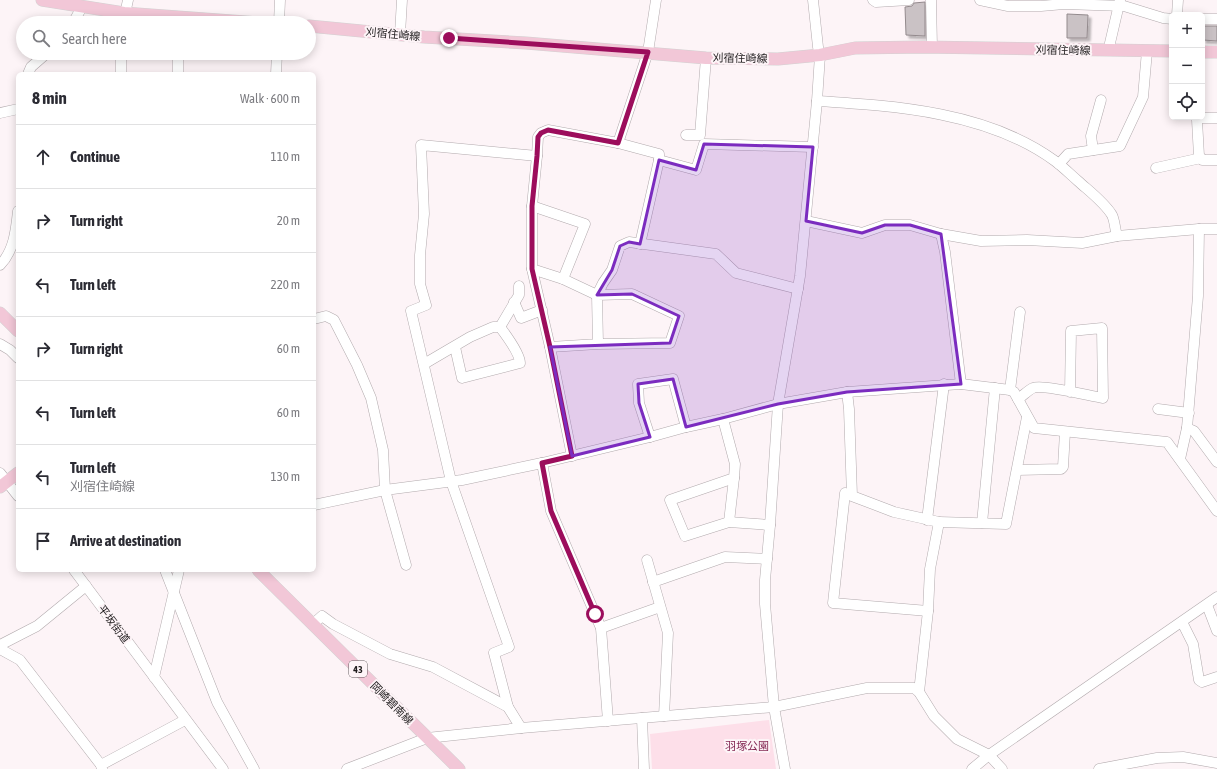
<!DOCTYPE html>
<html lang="en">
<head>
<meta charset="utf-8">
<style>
  body { margin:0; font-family:"Asap Condensed","Noto Sans JP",sans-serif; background:#f2f2f3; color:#2b2b33 }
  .controls { position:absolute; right:12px; top:12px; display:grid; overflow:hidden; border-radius:6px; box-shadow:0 2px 10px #0003 }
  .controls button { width:36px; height:36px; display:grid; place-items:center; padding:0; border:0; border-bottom:1px solid #e1e1e2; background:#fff; color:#2b2b33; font:20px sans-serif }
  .stop { position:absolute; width:12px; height:12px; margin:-9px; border:3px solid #9c0d5c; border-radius:50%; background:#fff }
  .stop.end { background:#9c0d5c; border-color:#fff; box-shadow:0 1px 4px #0008 }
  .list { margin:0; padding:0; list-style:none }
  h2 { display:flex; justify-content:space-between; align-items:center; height:52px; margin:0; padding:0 16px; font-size:17px }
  h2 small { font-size:13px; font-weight:400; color:#7c7c81 }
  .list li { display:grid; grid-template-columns:26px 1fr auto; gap:12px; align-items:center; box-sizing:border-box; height:64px; padding:0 16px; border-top:1px solid #e1e1e2 }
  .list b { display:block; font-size:15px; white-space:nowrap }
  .list p { margin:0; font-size:13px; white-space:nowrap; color:#7c7c81 }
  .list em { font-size:13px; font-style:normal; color:#7c7c81 }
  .icon { flex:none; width:22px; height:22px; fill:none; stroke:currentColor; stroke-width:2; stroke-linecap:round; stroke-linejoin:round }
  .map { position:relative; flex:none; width:1217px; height:769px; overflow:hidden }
  .search { position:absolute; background:#fff; box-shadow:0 2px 10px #0003; left:16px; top:16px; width:300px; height:44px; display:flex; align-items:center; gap:10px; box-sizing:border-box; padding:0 14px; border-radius:22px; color:#7c7c81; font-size:15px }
  .panel { position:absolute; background:#fff; box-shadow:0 2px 10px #0003; left:16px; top:72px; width:300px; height:500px; border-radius:6px }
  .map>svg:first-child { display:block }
  .green { fill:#fddfe9 }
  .building { fill:#cac2c5; stroke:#938a8d; filter:url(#shadow) }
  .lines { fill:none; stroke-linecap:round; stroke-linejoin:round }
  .minor-casing { stroke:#b2aaad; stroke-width:11 }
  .major-casing { stroke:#d2d2d2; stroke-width:13 }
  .minor { stroke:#fff; stroke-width:10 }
  .major { stroke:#f2c7d7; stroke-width:12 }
  .route { stroke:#9c0d5c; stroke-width:5 }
  .marked { fill:#7b2cbf; fill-opacity:0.2; stroke:#7b2cbf; stroke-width:3; stroke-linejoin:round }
  .labels { text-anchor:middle; stroke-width:4; stroke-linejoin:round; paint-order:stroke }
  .shield { fill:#fdf4f7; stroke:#625d5e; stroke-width:1 }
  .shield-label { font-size:10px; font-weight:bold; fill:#1f1c1d }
  .street-label { font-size:11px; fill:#1f1c1d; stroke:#fdf4f7 }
  .park-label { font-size:11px; fill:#842854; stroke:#fdf4f7 }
</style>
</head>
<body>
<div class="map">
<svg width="1217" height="769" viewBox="0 0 1217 769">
  <defs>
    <filter id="shadow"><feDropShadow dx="3" dy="3" stdDeviation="1" flood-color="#0004"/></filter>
  </defs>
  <rect width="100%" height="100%" fill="#fdf4f7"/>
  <path class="green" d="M 769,720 L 776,769 L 652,769 L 650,734 Z"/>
  <g class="building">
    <path d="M 925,2 L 925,36 L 906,35 L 905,7 L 912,6 L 914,3 Z"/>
    <path d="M 1067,14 L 1088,15 L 1087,38 L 1067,38 Z"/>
    <path d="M 1204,26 L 1217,26 L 1217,41 L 1203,40 Z"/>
  </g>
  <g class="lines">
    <g class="minor-casing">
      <g id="minor">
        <path d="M 873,0 L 876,2 L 909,0"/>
        <path d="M 931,0 L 932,47"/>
        <path d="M 980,0 L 1008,6 L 1041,6 L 1064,4 L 1124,6 L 1163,18 L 1172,19"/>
        <path d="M 1177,15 L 1178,0"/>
        <path d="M 1202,19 L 1217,19"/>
        <path d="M 73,23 L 82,7"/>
        <path d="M 123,23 L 128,0"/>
        <path d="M 279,23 L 280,0"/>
        <path d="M 400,34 L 402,0"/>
        <path d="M 1109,50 L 1110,43 L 1120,0"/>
        <path d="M 121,53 L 121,74"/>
        <path d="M 178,53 L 178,74"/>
        <path d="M 28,74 L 31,67 L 47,53"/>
        <path d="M 276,74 L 277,53"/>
        <path d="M 817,101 C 897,106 988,112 1055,161 C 1063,167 1070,174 1078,181 C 1089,191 1104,202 1112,215 C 1115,221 1115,230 1117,236"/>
        <path d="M 0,113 L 18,109"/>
        <path d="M 1217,118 L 1199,118 L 1197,120 L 1199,156 L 1202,160 L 1217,160"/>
        <path d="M 686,135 L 700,135 L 706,58"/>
        <path d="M 618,143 L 648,52 L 656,0"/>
        <path d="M 1093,150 L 1091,136 L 1101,100"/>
        <path d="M 659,160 L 696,170 L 704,144 L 813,147"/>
        <path d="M 1059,164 L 1068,154 L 1120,146 L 1143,97 L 1147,51"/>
        <path d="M 1156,168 L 1201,158"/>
        <path d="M 532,206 L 585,224 L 563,279"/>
        <path d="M 806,221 L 862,233 L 885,225 L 910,225 L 941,234 L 981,241 L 1027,240 L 1082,243 L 1117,236 L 1199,229 L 1217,229"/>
        <path d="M 941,234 L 945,252 L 961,384"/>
        <path d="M 0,265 C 14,251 16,230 18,211"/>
        <path d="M 532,269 L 563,279 L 597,295 L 603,283 L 612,270 L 620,246 L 629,242 L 716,254 L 736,273 L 798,289"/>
        <path d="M 514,302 L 521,318 L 542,310"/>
        <path d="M 314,319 L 326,316 L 334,320 L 357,365 L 371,398 L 383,450 L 385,490 L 406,565"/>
        <path d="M 500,327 L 519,295 L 519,286"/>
        <path d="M 0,344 L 10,350 L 18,358"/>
        <path d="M 550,347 L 598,344 L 670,343 L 679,316 L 632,294 L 597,295 L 598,344"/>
        <path d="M 424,364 L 470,337 L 493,327 L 500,327 C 506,335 520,354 520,363 L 462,378 L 455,347"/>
        <path d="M 1010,390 L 1020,312"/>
        <path d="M 847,392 L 849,409 L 852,496 L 894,512 L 939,522 L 930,569 L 928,611 L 919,692"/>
        <path d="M 1018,399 C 1023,396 1028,390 1033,388 C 1042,384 1090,396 1103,398 L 1102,328 L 1071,331 L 1070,392"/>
        <path d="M 1158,409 L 1189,413"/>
        <path d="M 723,419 L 735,464 L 734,478 L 670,500 L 685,536 L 729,522 L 770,525"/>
        <path d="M 1187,428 L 1194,431 L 1217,462"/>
        <path d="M 650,437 L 639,403 L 638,384 L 673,379 L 686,427"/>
        <path d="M 572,456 L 550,347 L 532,269 L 532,206 L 537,156 L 538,137 L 541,133 L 548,130 L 618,143 L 659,154 L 659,160 L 640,244"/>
        <path d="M 1180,459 L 1187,428 L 1198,296 L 1199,229"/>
        <path d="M 542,463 L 551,511 L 601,628 L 608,721"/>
        <path d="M 1017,470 L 1061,469 L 1063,467 L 1065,432"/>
        <path d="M 0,473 L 18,496"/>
        <path d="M 845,493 L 833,603 L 928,611"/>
        <path d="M 314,505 L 385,490 L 462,480 L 542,463 L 650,437 L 686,427 L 723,419 L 778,404 L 847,392 L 961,384 L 1010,390 L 1014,392 L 1034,428 L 1167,442 L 1217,511"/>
        <path d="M 927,520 L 944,384"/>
        <path d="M 729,522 L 734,478"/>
        <path d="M 939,522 L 1006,524 L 1027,417"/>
        <path d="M 982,523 L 995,388"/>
        <path d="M 647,560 L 668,633 L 664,716"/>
        <path d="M 74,570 L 223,769"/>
        <path d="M 165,570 L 217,702 L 254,769"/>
        <path d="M 653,582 L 725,557 L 767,559"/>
        <path d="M 1207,605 L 1217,631"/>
        <path d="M 1182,622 L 1193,644 L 1199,680 L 1202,682 L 1217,677"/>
        <path d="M 313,624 L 322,616 L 333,624 L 390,654 L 433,667 L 508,707 L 521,728"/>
        <path d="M 601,628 L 660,607"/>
        <path d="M 0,645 L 37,626 L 86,586"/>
        <path d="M 0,649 L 20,660 L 101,765"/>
        <path d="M 154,677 L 179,570"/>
        <path d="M 508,707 L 494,653 L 509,647 L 451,481 L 411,311 L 426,305 L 420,284 L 420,255 L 424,214 L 421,145 L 537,156"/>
        <path d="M 642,718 L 644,769"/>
        <path d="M 102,769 L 101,765 L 185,720"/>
        <path d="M 347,769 L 427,738 L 521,728 L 774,707 L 867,688 L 914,688 L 919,692 L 934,716 L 957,739 L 989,755 L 1002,769"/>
        <path d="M 785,769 L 774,707 L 765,604 L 765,580 L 770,525 L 778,404 L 800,276 L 817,101 L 820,55 L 818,47 L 813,0"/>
        <path d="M 972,769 L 989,755 L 1217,597"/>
        <path d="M 1099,769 L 1157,758 L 1183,757 L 1217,763"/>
      </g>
    </g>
    <g class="major-casing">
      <g id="major">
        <path d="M 42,0 L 124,13 L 259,23"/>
        <path d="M 309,26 L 424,37 L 526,43 L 706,58 L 778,59 L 820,55 L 855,48 L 923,47 L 1172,51"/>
        <path d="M 1202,52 L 1217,52"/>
        <path d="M 0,313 L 18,331"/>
        <path d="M 0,487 L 18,473"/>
        <path d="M 258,570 L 459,769"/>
      </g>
    </g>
    <use href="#minor" class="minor"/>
    <use href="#major" class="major"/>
  </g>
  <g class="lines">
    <path class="route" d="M 449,38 L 648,52 L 618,143 L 548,130 L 541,133 L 538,137 L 537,156 L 532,206 L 532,269 L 550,347 L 572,456 L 542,463 L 551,511 L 595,614"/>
  </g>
  <path class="marked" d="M 704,144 L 813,147 L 806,221 L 862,233 L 885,225 L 910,225 L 941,234 L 961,384 L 847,392 L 778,404 L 686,427 L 673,379 L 638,384 L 639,403 L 650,437 L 572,456 L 550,347 L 670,343 L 679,316 L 632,294 L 597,295 L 612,270 L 620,246 L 629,242 L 640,244 L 659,160 L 696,170 Z"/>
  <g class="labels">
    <rect class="shield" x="349" y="661" width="18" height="16" rx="3"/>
    <g class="shield-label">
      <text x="358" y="673">43</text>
    </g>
    <g class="street-label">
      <text transform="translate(393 34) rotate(5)" y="4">刈宿住崎線</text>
      <text transform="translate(1063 50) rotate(1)" y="4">刈宿住崎線</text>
      <text transform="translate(740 58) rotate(1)" y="4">刈宿住崎線</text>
      <text transform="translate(114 624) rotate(53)" y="4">平坂街道</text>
      <text transform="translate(392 703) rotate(45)" y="4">岡崎碧南線</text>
    </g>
    <g class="park-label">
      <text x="747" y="750">羽塚公園</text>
    </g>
  </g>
</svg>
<div class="controls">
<button>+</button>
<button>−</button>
<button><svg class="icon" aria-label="locate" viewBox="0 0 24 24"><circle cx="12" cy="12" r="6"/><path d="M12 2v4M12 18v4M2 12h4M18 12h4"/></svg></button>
</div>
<div class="stop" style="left:595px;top:614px"></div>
<div class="stop end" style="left:449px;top:38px"></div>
<div class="search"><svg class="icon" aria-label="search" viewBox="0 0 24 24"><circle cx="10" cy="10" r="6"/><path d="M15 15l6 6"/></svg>Search here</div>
<section class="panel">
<h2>8 min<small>Walk · 600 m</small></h2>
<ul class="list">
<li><svg class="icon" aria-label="ahead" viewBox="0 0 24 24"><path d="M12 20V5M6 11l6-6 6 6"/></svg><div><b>Continue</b></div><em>110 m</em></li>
<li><svg class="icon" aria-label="right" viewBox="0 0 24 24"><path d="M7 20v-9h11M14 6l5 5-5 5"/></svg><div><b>Turn right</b></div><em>20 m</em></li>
<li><svg class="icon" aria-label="left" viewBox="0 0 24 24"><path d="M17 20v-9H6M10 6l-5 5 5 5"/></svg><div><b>Turn left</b></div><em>220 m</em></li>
<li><svg class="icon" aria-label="right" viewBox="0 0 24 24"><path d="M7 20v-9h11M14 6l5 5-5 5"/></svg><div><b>Turn right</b></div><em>60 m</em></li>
<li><svg class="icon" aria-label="left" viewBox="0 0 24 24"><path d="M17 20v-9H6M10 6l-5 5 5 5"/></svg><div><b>Turn left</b></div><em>60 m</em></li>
<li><svg class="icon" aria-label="left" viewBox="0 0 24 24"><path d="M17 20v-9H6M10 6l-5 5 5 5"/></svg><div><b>Turn left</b><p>刈宿住崎線</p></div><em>130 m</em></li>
<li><svg class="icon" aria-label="arrive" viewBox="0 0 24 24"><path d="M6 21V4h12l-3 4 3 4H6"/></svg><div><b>Arrive at destination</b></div></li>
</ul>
</section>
</div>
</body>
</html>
